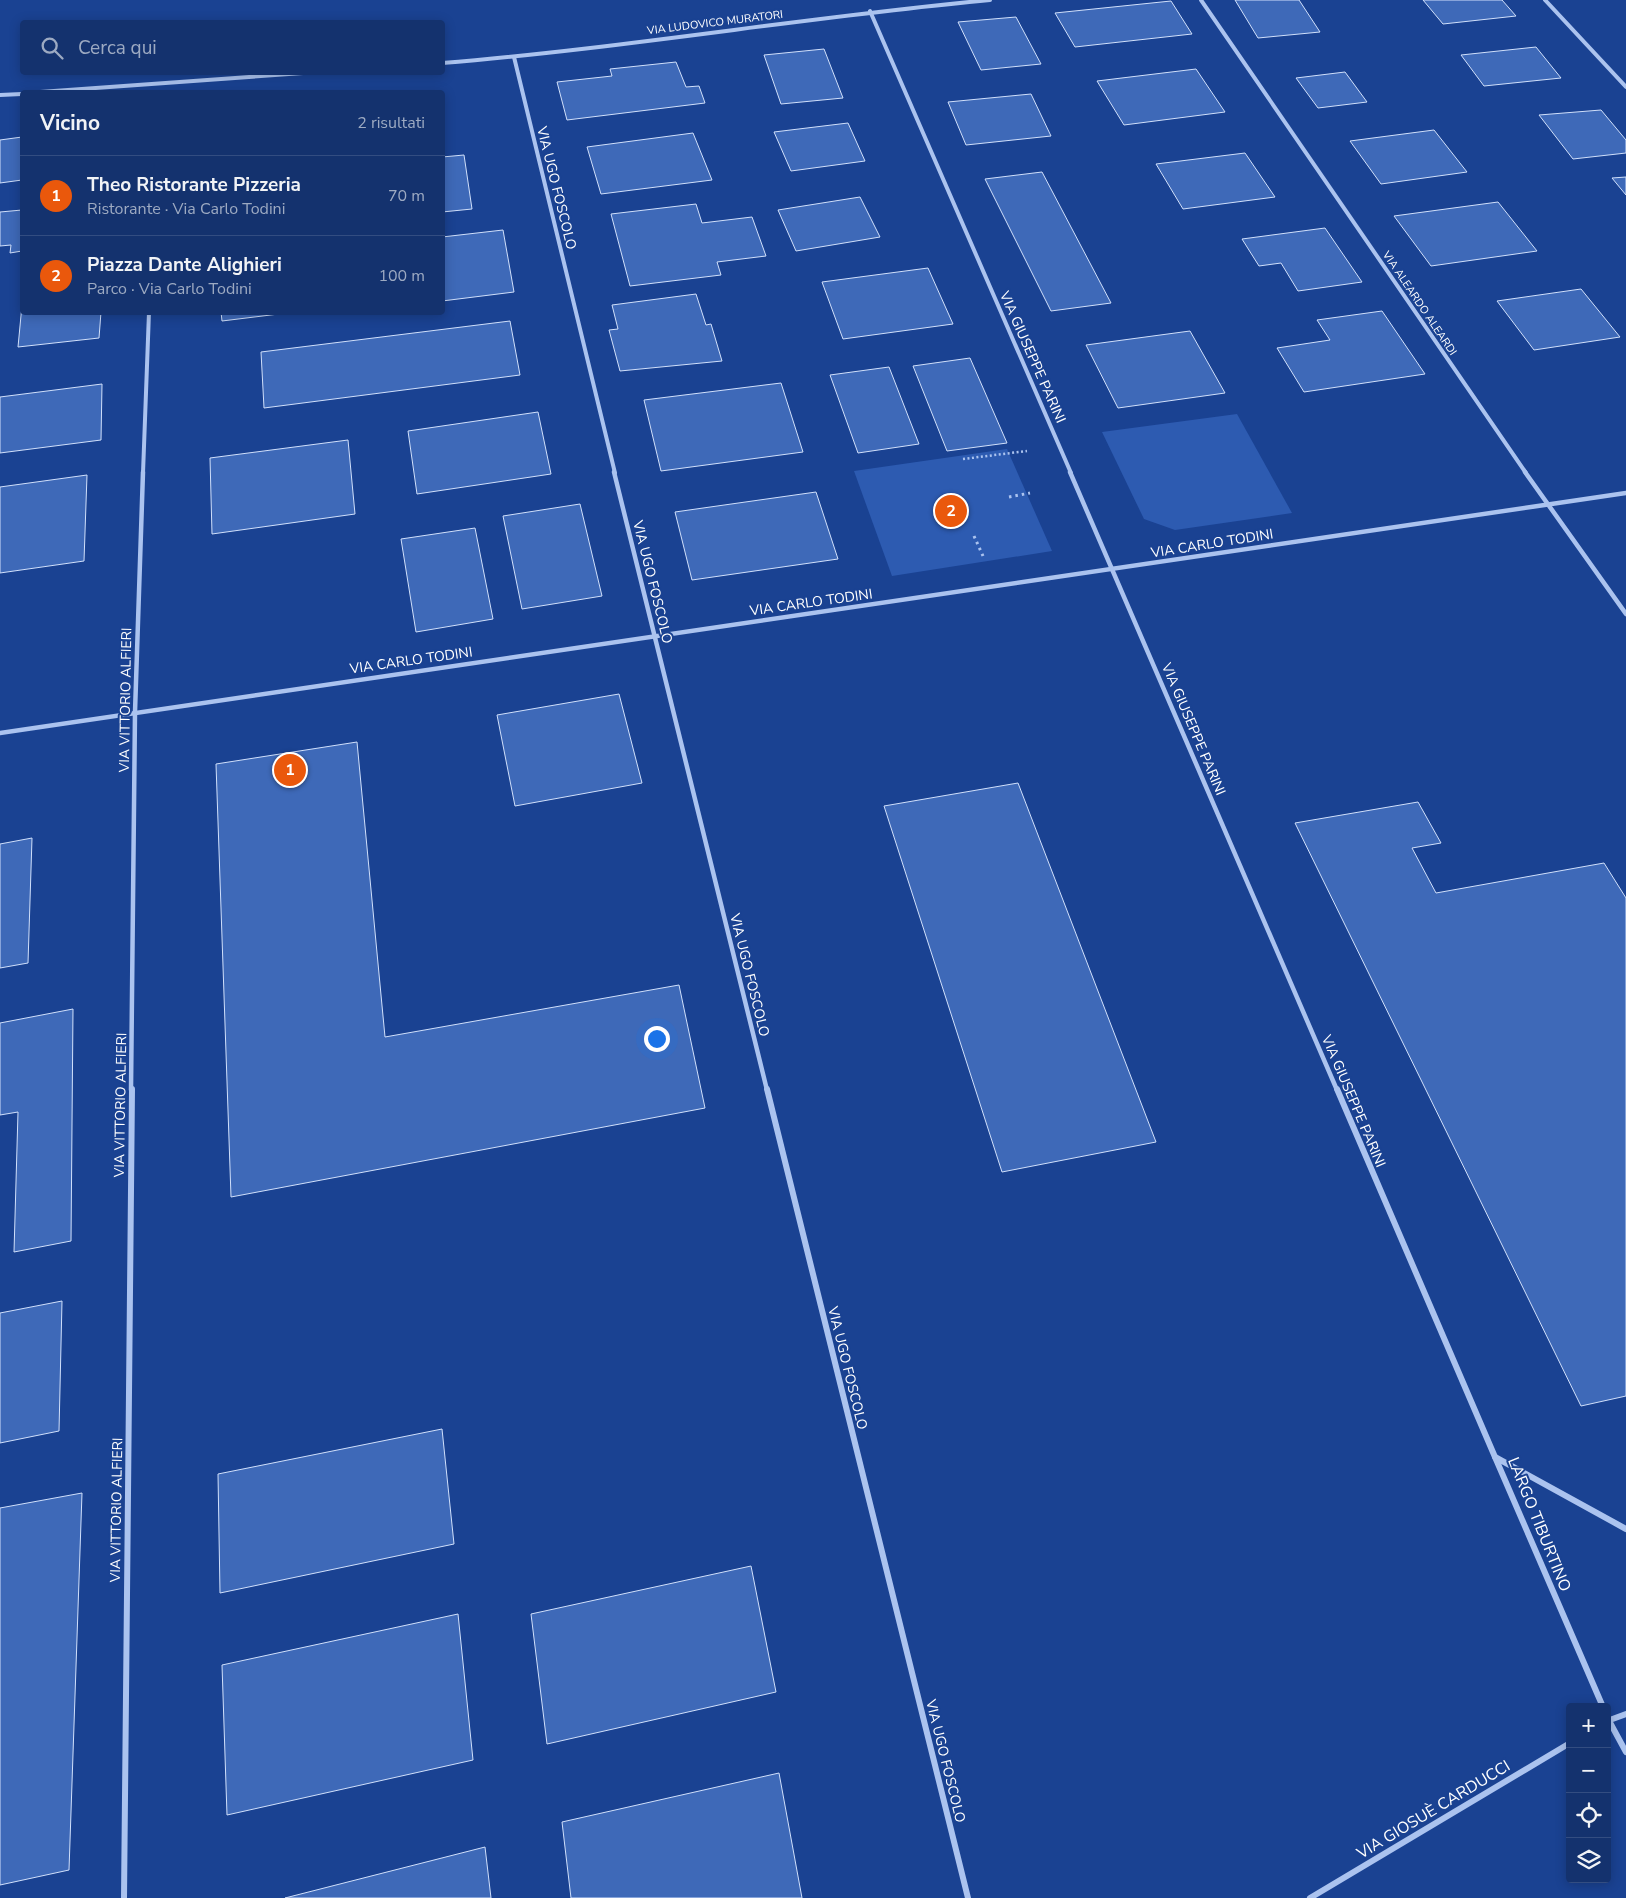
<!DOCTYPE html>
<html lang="it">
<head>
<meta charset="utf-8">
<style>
  body { margin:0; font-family:"Nunito Sans",sans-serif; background:#1d3a73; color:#f1f3f6 }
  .controls { position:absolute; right:15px; bottom:15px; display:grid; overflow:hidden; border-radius:5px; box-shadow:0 2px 12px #0003 }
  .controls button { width:45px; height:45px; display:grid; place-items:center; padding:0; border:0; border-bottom:1px solid #334d81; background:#14326e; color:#f1f3f6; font:25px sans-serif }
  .you { position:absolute; left:656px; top:1038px; width:18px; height:18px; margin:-12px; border:4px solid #fff; border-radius:50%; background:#1a73e8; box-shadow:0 0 0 8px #1a73e833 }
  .badge { display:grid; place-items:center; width:32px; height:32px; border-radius:50%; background:#ea580c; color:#fff; font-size:16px; font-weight:700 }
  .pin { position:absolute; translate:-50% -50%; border:2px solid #fff; box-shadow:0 1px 5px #0006 }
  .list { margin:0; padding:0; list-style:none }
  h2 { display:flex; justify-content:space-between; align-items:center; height:65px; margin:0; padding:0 20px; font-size:21px }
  h2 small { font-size:16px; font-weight:400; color:#9daac2 }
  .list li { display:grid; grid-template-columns:32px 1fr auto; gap:15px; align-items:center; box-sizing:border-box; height:80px; padding:0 20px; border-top:1px solid #334d81 }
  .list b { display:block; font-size:19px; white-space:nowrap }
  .list p { margin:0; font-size:16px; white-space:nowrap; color:#9daac2 }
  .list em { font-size:16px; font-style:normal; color:#9daac2 }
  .icon { flex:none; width:28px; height:28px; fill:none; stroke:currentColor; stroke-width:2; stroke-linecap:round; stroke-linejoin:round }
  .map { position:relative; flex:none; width:1626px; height:1898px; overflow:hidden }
  .search { position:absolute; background:#14326e; box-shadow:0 2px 12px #0003; left:20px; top:20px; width:425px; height:55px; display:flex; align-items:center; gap:12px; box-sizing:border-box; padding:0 18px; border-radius:5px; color:#9daac2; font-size:19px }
  .panel { position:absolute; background:#14326e; box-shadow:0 2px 12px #0003; left:20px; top:90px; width:425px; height:225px; border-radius:5px }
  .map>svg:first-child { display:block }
  .green { fill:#2d5bb1 }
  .building { fill:#3e69b8; stroke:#d1e0fb }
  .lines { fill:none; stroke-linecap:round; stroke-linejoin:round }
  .path-far1 { stroke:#abc3ef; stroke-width:2.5; stroke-dasharray:2 2.5; stroke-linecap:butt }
  .path { stroke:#abc3ef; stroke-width:3; stroke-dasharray:2.5 4; stroke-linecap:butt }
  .street-far2 { stroke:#abc3ef; stroke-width:4 }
  .street-far1 { stroke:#abc3ef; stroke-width:4.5 }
  .street { stroke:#abc3ef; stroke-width:6 }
  .labels { text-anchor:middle; stroke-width:4; stroke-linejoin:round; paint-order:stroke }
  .far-street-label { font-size:11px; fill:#fff; stroke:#1a4292 }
  .street-label { font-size:14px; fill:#fff; stroke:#1a4292 }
  .near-street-label { font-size:16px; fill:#fff; stroke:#1a4292 }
</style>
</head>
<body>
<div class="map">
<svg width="1626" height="1898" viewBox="0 0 1626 1898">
  <rect width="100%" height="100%" fill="#1a4292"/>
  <g class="green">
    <path d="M 1237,414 L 1292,513 L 1175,530 L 1144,519 L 1102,432 Z"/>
    <path d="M 1007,449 L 1052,551 L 892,576 L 854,471 Z"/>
  </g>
  <g class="building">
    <path d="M 1235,0 L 1299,0 L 1320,32 L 1258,38 Z"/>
    <path d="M 1423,0 L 1502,0 L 1516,16 L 1443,24 Z"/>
    <path d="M 1171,1 L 1192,34 L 1075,47 L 1055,13 Z"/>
    <path d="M 1016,17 L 1041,64 L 981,70 L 958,22 Z"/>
    <path d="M 1536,47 L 1561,78 L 1484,86 L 1461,55 Z"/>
    <path d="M 824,49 L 843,98 L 781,104 L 764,55 Z"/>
    <path d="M 676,62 L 686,87 L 699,86 L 705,103 L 567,120 L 557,82 L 612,76 L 610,69 Z"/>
    <path d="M 1196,69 L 1225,112 L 1124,125 L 1097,81 Z"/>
    <path d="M 1345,72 L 1367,102 L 1318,108 L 1296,78 Z"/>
    <path d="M 1031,94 L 1051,136 L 966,145 L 948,102 Z"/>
    <path d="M 1601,110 L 1626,140 L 1626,153 L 1573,159 L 1539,115 Z"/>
    <path d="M 848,123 L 865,161 L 791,171 L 774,132 Z"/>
    <path d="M 1434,130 L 1467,172 L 1381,184 L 1350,141 Z"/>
    <path d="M 693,133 L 712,180 L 601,194 L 587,147 Z"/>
    <path d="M 22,137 L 22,180 L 0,183 L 0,140 Z"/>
    <path d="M 1245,153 L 1275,197 L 1183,209 L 1156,164 Z"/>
    <path d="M 464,155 L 472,209 L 442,212 L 442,157 Z"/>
    <path d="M 1042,172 L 1111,303 L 1051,311 L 985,179 Z"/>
    <path d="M 1626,177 L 1626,195 L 1612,178 Z"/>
    <path d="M 860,197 L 880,237 L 796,251 L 778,210 Z"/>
    <path d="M 1498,202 L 1537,251 L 1431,266 L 1394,216 Z"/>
    <path d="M 696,204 L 702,223 L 752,217 L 766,256 L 717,262 L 721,275 L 630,286 L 611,214 Z"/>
    <path d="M 22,210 L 22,251 L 10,253 L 11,245 L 0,246 L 0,212 Z"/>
    <path d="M 1325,228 L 1362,282 L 1298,291 L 1281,263 L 1259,266 L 1242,239 Z"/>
    <path d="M 503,230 L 514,292 L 442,301 L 442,237 Z"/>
    <path d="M 928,268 L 953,324 L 843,339 L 822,282 Z"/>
    <path d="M 1581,289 L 1620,337 L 1534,350 L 1497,301 Z"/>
    <path d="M 696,294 L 706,325 L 711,324 L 722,361 L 620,371 L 609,330 L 618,329 L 612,305 Z"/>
    <path d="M 22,305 L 22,312 L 101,312 L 99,338 L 18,347 Z"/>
    <path d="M 1382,311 L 1425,374 L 1304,392 L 1277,348 L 1330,340 L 1317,320 Z"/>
    <path d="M 221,312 L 295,312 L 222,321 Z"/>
    <path d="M 510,321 L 520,375 L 264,408 L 261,352 Z"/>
    <path d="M 1190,331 L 1225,393 L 1118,408 L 1086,345 Z"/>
    <path d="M 970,358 L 1007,443 L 947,451 L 913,366 Z"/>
    <path d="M 889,367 L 919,444 L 858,453 L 830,375 Z"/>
    <path d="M 781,383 L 803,452 L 661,471 L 644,400 Z"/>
    <path d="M 102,384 L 101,440 L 0,453 L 0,397 Z"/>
    <path d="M 538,412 L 551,474 L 417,494 L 408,431 Z"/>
    <path d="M 348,440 L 355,514 L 212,534 L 210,458 Z"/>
    <path d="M 87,475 L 84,561 L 0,573 L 0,487 Z"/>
    <path d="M 816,492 L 838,559 L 692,580 L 675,512 Z"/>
    <path d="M 580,504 L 602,596 L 522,609 L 503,516 Z"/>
    <path d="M 475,528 L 493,619 L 416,632 L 401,539 Z"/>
    <path d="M 619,694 L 642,783 L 515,806 L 497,715 Z"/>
    <path d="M 357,742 L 385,1037 L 679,985 L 705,1108 L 231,1197 L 216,764 Z"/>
    <path d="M 1018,783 L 1156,1142 L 1002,1172 L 884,806 Z"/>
    <path d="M 1418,802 L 1441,843 L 1412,848 L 1436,893 L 1604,863 L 1626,898 L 1626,1396 L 1581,1406 L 1295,823 Z"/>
    <path d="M 32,838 L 28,963 L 0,968 L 0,844 Z"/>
    <path d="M 73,1009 L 71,1241 L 14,1252 L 18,1112 L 0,1115 L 0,1023 Z"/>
    <path d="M 62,1301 L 59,1431 L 0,1443 L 0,1313 Z"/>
    <path d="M 442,1429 L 454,1544 L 220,1593 L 218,1474 Z"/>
    <path d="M 82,1493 L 69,1870 L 0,1885 L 0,1508 Z"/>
    <path d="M 751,1566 L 776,1692 L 547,1744 L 531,1614 Z"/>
    <path d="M 458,1614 L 473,1760 L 227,1815 L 222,1665 Z"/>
    <path d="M 779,1773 L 802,1898 L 571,1898 L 562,1822 Z"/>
    <path d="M 485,1847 L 491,1898 L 285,1898 Z"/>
  </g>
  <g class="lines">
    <path class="path-far1" d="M 963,459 L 1027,451"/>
    <g class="path">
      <path d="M 1009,497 L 1030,493"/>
      <path d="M 974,536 L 983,556"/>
    </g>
    <g class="street-far2">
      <path d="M 1201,0 L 1526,473"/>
      <path d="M 1545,0 L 1626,87"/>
      <path d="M 870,11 L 1071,473"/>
      <path d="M 514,57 L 615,473"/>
      <path d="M 442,63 C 625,48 807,17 990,0"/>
      <path d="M 40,92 L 317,72"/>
      <path d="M 0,95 L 22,94"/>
      <path d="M 143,473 L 149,312"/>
    </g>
    <g class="street-far1">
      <path d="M 614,472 L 767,1090"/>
      <path d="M 1070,472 L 1337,1090"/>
      <path d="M 1525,472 L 1626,614"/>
      <path d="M 0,733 L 1626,493"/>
      <path d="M 131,1090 L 135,712 L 143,472"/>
    </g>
    <g class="street">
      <path d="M 767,1089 L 968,1898"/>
      <path d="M 1337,1089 L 1495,1457"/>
      <path d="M 1603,1707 L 1495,1457 L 1626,1529"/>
      <path d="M 1607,1717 L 1626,1752"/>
      <path d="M 1607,1721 L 1626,1714"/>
      <path d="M 124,1898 L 132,1089"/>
      <path d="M 1310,1898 L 1570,1743"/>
    </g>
  </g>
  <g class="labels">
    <g class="far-street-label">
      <text transform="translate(715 22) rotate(-7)" y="4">VIA LUDOVICO MURATORI</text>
      <text transform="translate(1420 303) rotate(56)" y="4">VIA ALEARDO ALEARDI</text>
    </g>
    <g class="street-label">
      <text transform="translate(557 188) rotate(76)" y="5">VIA UGO FOSCOLO</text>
      <text transform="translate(1033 357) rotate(66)" y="5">VIA GIUSEPPE PARINI</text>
      <text transform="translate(1212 543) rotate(-9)" y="5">VIA CARLO TODINI</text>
      <text transform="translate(653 582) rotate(76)" y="5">VIA UGO FOSCOLO</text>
      <text transform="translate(811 602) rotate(-8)" y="5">VIA CARLO TODINI</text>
      <text transform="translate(411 660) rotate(-8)" y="5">VIA CARLO TODINI</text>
      <text transform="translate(125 700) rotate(-89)" y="5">VIA VITTORIO ALFIERI</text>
      <text transform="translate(1194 729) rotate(67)" y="5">VIA GIUSEPPE PARINI</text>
      <text transform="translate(750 975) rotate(76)" y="5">VIA UGO FOSCOLO</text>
      <text transform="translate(1354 1101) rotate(67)" y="5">VIA GIUSEPPE PARINI</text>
      <text transform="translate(120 1105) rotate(-89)" y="5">VIA VITTORIO ALFIERI</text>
      <text transform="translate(848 1368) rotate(76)" y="5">VIA UGO FOSCOLO</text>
      <text transform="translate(116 1510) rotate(-89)" y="5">VIA VITTORIO ALFIERI</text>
      <text transform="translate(946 1761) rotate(76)" y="5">VIA UGO FOSCOLO</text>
    </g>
    <g class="near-street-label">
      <text transform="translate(1540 1524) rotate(68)" y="6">LARGO TIBURTINO</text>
      <text transform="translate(1433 1809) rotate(-31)" y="6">VIA GIOSUÈ CARDUCCI</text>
    </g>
  </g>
</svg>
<div class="controls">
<button>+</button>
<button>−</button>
<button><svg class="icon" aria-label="locate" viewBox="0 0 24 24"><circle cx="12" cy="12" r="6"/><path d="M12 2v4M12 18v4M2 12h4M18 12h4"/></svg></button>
<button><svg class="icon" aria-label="layers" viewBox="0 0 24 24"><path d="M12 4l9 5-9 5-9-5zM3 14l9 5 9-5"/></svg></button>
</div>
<div class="you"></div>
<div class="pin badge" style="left:290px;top:770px">1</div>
<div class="pin badge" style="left:951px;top:511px">2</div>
<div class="search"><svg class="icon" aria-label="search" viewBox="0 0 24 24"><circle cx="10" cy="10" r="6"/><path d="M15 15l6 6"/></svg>Cerca qui</div>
<section class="panel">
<h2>Vicino<small>2 risultati</small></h2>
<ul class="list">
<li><span class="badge">1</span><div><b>Theo Ristorante Pizzeria</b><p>Ristorante · Via Carlo Todini</p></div><em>70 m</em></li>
<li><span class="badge">2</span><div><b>Piazza Dante Alighieri</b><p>Parco · Via Carlo Todini</p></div><em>100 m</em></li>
</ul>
</section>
</div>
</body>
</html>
